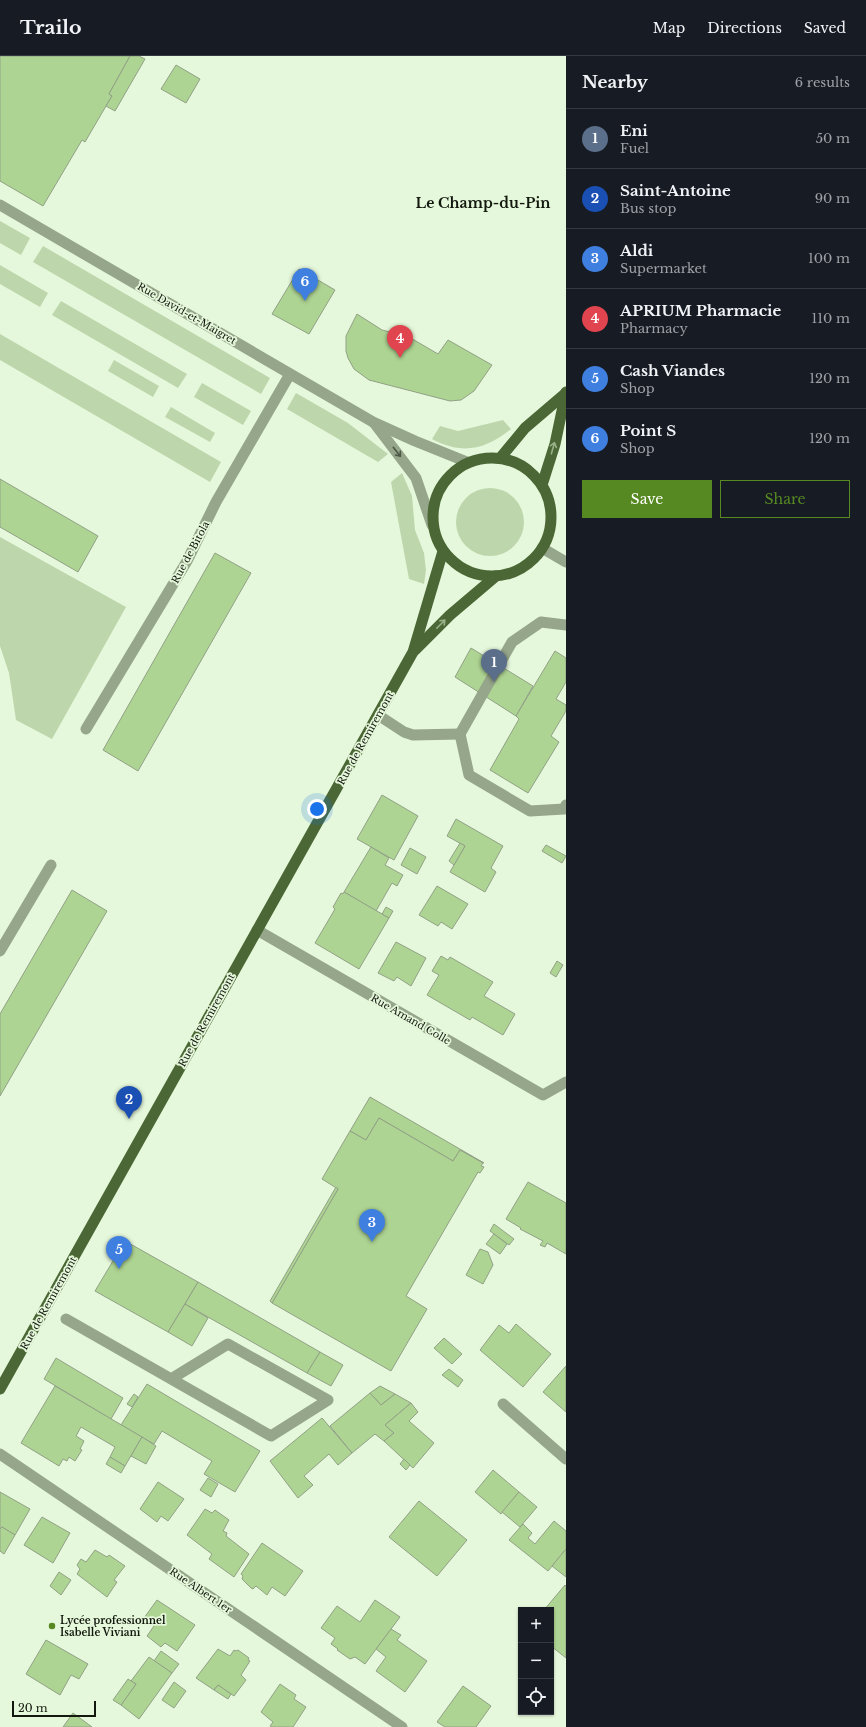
<!DOCTYPE html>
<html lang="en">
<head>
<meta charset="utf-8">
<style>
  body { margin:0; font-family:"Libre Baskerville",serif; background:#242831; color:#f1f3f6 }
  .controls { position:absolute; right:12px; bottom:12px; display:grid; overflow:hidden; border-radius:0px; box-shadow:0 1px 3px #0004 }
  .controls button { width:36px; height:36px; display:grid; place-items:center; padding:0; border:0; border-bottom:1px solid #363941; background:#171b24; color:#f1f3f6; font:20px sans-serif }
  .scale { position:absolute; left:12px; bottom:10px; width:84px; box-sizing:border-box; padding-left:4px; border:2px solid #12180e; border-top:0; font-size:11px; line-height:14px; white-space:nowrap; color:#12180e; -webkit-text-stroke:3px #e6f8db; paint-order:stroke }
  .you { position:absolute; left:317px; top:753px; width:14px; height:14px; margin:-10px; border:3px solid #fff; border-radius:50%; background:#1a73e8; box-shadow:0 0 0 6px #1a73e833 }
  .badge { display:grid; place-items:center; width:26px; height:26px; border-radius:50%; background:#568921; color:#fff; font-size:13px; font-weight:700 }
  .pin { position:absolute; translate:-50% -33px; filter:drop-shadow(0 1px 2px #0008) }
  .pin::after { content:''; position:absolute; top:21px; width:14px; height:12px; background:inherit; clip-path:polygon(0 0,100% 0,50% 100%) }
  .list { margin:0; padding:0; list-style:none }
  h2 { display:flex; justify-content:space-between; align-items:center; height:52px; margin:0; padding:0 16px; font-size:17px }
  h2 small { font-size:13px; font-weight:400; color:#9ea1a6 }
  .list li { display:grid; grid-template-columns:26px 1fr auto; gap:12px; align-items:center; box-sizing:border-box; height:60px; padding:0 16px; border-top:1px solid #363941 }
  .list b { display:block; font-size:15px; white-space:nowrap }
  .list p { margin:0; font-size:13px; white-space:nowrap; color:#9ea1a6 }
  .list em { font-size:13px; font-style:normal; color:#9ea1a6 }
  .actions { display:flex; gap:8px; padding:12px 16px }
  .actions a { flex:1; padding:9px 0; border:1px solid #568921; border-radius:0px; text-align:center; font-size:14px; color:#568921 }
  .actions .main { background:#568921; color:#fff }
  .icon { flex:none; width:22px; height:22px; fill:none; stroke:currentColor; stroke-width:2; stroke-linecap:round; stroke-linejoin:round }
  .map { position:relative; flex:none; width:566px; height:1671px; overflow:hidden }
  header { display:flex; align-items:center; gap:24px; box-sizing:border-box; height:56px; padding:0 20px; background:#171b24; border-bottom:1px solid #363941 }
  header strong { font-size:19px }
  nav { display:flex; gap:22px; margin-inline-start:auto; font-size:14px }
  main { display:flex }
  aside { flex:1; background:#171b24 }
  .map>svg:first-child { display:block }
  .green { fill:#bdd6ac }
  .building { fill:#aed493; stroke:#91a186 }
  .lines { fill:none; stroke-linecap:round; stroke-linejoin:round }
  .service { stroke:#95a68a; stroke-width:11 }
  .minor { stroke:#95a68a; stroke-width:11 }
  .primary { stroke:#4b6735; stroke-width:11 }
  .oneway { stroke:#98b088 }
  .oneway2 { stroke:#4d5846 }
  .poi-dot { fill:#568921; stroke:#e6f8db; stroke-width:1.5 }
  .labels { text-anchor:middle; stroke-width:3.5; stroke-linejoin:round; paint-order:stroke }
  .street-label { font-size:10px; fill:#12180e; stroke:#e6f8db }
  .poi-label { font-size:10px; font-weight:bold; fill:#12180e; stroke:#e6f8db; text-anchor:start }
  .district-label { font-size:14px; font-weight:bold; fill:#12180e; stroke:#e6f8db }
</style>
</head>
<body>
<header>
<strong>Trailo</strong>
<nav><a>Map</a><a>Directions</a><a>Saved</a></nav>
</header>
<main>
<div class="map">
<svg width="566" height="1671" viewBox="0 0 566 1671">
  <rect width="100%" height="100%" fill="#e6f8db"/>
  <g class="green">
    <path d="M 0,165 L 30,182 L 21,199 L 0,187 Z"/>
    <path d="M 43,190 L 270,322 L 261,338 L 33,206 Z"/>
    <path d="M 0,209 L 48,237 L 40,251 L 0,228 Z"/>
    <path d="M 61,245 L 187,318 L 178,332 L 52,259 Z"/>
    <path d="M 0,278 L 221,406 L 210,426 L 0,304 Z"/>
    <path d="M 114,304 L 159,330 L 153,341 L 108,315 Z"/>
    <path d="M 202,327 L 251,355 L 243,369 L 194,341 Z"/>
    <path d="M 296,337 L 348,367 L 388,398 L 378,406 L 287,353 Z"/>
    <path d="M 171,351 L 215,377 L 210,386 L 165,361 Z"/>
    <path d="M 503,364 L 511,373 C 485,394 462,399 432,383 L 440,370 L 458,375 Z"/>
    <path d="M 402,417 L 412,440 L 415,474 L 424,497 L 426,514 L 424,528 L 409,523 L 391,426 Z"/>
    <circle cx="490" cy="466" r="34"/>
    <path d="M 0,481 L 126,551 L 52,683 L 16,664 L 9,617 L 0,590 Z"/>
  </g>
  <g class="building">
    <path d="M 0,0 L 130,0 L 109,38 L 112,40 L 106,50 L 85,86 L 82,84 L 43,150 L 0,125 Z"/>
    <path d="M 130,0 L 139,0 L 145,3 L 115,55 L 106,50 L 112,40 L 109,38 Z"/>
    <path d="M 176,9 L 200,23 L 186,47 L 161,33 Z"/>
    <path d="M 299,213 L 335,234 L 309,278 L 272,258 Z"/>
    <path d="M 357,258 L 382,274 L 409,281 L 438,298 L 448,284 L 492,309 L 474,335 L 461,344 L 450,345 L 369,324 L 354,313 L 348,302 L 346,295 L 346,280 Z"/>
    <path d="M 0,423 L 98,480 L 78,516 L 0,471 Z"/>
    <path d="M 215,497 L 251,517 L 138,715 L 103,694 Z"/>
    <path d="M 471,592 L 533,630 L 516,660 L 455,621 Z"/>
    <path d="M 555,595 L 566,602 L 566,626 L 556,643 L 566,649 L 566,655 L 551,680 L 559,686 L 528,737 L 490,714 L 519,663 L 516,660 Z"/>
    <path d="M 382,739 L 418,760 L 394,804 L 357,783 Z"/>
    <path d="M 456,763 L 503,790 L 491,812 L 496,816 L 485,836 L 450,816 L 465,790 L 447,780 Z"/>
    <path d="M 460,787 L 465,790 L 454,809 L 449,805 Z"/>
    <path d="M 546,789 L 566,800 L 562,807 L 542,795 Z"/>
    <path d="M 371,791 L 389,802 L 385,809 L 403,819 L 397,830 L 392,827 L 376,855 L 344,836 Z"/>
    <path d="M 410,792 L 426,801 L 417,818 L 401,809 Z"/>
    <path d="M 437,830 L 468,848 L 452,873 L 441,866 L 438,870 L 419,859 Z"/>
    <path d="M 72,834 L 107,855 L 0,1040 L 0,958 Z"/>
    <path d="M 344,836 L 389,862 L 359,913 L 315,887 L 335,853 L 333,851 L 341,837 L 343,838 Z"/>
    <path d="M 386,851 L 393,855 L 389,862 L 382,858 Z"/>
    <path d="M 396,886 L 426,902 L 411,930 L 397,921 L 394,925 L 378,917 Z"/>
    <path d="M 441,900 L 448,904 L 450,901 L 493,926 L 484,940 L 515,958 L 503,979 L 472,961 L 470,964 L 427,939 L 439,919 L 432,915 Z"/>
    <path d="M 557,905 L 563,909 L 556,921 L 550,917 Z"/>
    <path d="M 370,1041 L 484,1107 L 460,1094 L 453,1105 L 379,1062 L 366,1084 L 350,1075 Z"/>
    <path d="M 379,1062 L 453,1105 L 460,1094 L 483,1107 L 481,1110 L 484,1111 L 480,1117 L 478,1116 L 406,1240 L 427,1253 L 391,1315 L 272,1247 L 338,1133 L 322,1123 L 350,1075 L 366,1084 Z"/>
    <path d="M 528,1126 L 566,1147 L 566,1198 L 547,1187 L 545,1191 L 540,1189 L 543,1185 L 520,1173 L 521,1172 L 506,1163 Z"/>
    <path d="M 336,1131 L 338,1133 L 272,1247 L 270,1245 Z"/>
    <path d="M 494,1168 L 514,1183 L 509,1189 L 490,1175 Z"/>
    <path d="M 494,1178 L 507,1188 L 500,1198 L 486,1188 Z"/>
    <path d="M 125,1185 L 198,1226 L 168,1276 L 95,1235 Z"/>
    <path d="M 480,1193 L 488,1196 L 493,1209 L 483,1228 L 466,1219 Z"/>
    <path d="M 198,1226 L 320,1296 L 307,1317 L 185,1248 Z"/>
    <path d="M 185,1248 L 208,1262 L 192,1290 L 168,1276 Z"/>
    <path d="M 516,1268 L 551,1298 L 523,1331 L 480,1294 L 499,1269 L 509,1277 Z"/>
    <path d="M 444,1282 L 462,1298 L 452,1308 L 434,1292 Z"/>
    <path d="M 320,1296 L 343,1309 L 331,1330 L 307,1317 Z"/>
    <path d="M 56,1302 L 123,1342 L 111,1363 L 44,1323 Z"/>
    <path d="M 566,1310 L 566,1356 L 543,1336 Z"/>
    <path d="M 449,1313 L 463,1324 L 458,1331 L 442,1319 Z"/>
    <path d="M 147,1328 L 260,1395 L 235,1436 L 204,1418 L 212,1405 L 162,1375 L 154,1388 L 121,1369 Z"/>
    <path d="M 55,1330 L 142,1381 L 125,1410 L 110,1401 L 115,1391 L 81,1371 L 76,1380 L 84,1385 L 80,1393 L 82,1394 L 75,1405 L 69,1401 L 67,1405 L 63,1403 L 59,1410 L 21,1387 Z"/>
    <path d="M 380,1330 L 395,1338 L 381,1349 L 370,1337 Z"/>
    <path d="M 370,1337 L 381,1349 L 395,1338 L 411,1347 L 385,1369 L 394,1377 L 384,1385 L 375,1378 L 352,1397 L 330,1370 Z"/>
    <path d="M 134,1338 L 138,1341 L 132,1351 L 127,1348 Z"/>
    <path d="M 411,1347 L 418,1356 L 409,1365 L 434,1387 L 413,1412 L 384,1385 L 394,1377 L 385,1369 Z"/>
    <path d="M 322,1362 L 352,1397 L 338,1409 L 329,1398 L 304,1420 L 313,1429 L 298,1442 L 270,1405 Z"/>
    <path d="M 142,1381 L 156,1390 L 146,1408 L 131,1400 Z"/>
    <path d="M 110,1401 L 125,1410 L 121,1417 L 106,1408 Z"/>
    <path d="M 404,1403 L 410,1409 L 406,1414 L 400,1408 Z"/>
    <path d="M 493,1414 L 519,1436 L 501,1458 L 475,1436 Z"/>
    <path d="M 208,1422 L 218,1428 L 211,1441 L 200,1434 Z"/>
    <path d="M 158,1426 L 184,1443 L 168,1465 L 161,1460 L 157,1466 L 140,1453 Z"/>
    <path d="M 0,1436 L 30,1453 L 15,1479 L 2,1471 L 0,1473 Z"/>
    <path d="M 519,1436 L 537,1451 L 520,1471 L 502,1456 Z"/>
    <path d="M 419,1445 L 467,1484 L 437,1520 L 389,1481 Z"/>
    <path d="M 205,1453 L 212,1457 L 215,1454 L 229,1464 L 223,1475 L 227,1477 L 226,1480 L 249,1498 L 234,1521 L 209,1503 L 212,1498 L 187,1479 Z"/>
    <path d="M 42,1461 L 70,1477 L 53,1507 L 24,1489 Z"/>
    <path d="M 554,1465 L 566,1475 L 566,1493 L 548,1515 L 509,1484 L 523,1468 L 532,1477 L 528,1482 L 535,1488 Z"/>
    <path d="M 2,1471 L 15,1479 L 4,1498 L 0,1495 L 0,1473 Z"/>
    <path d="M 262,1487 L 303,1515 L 285,1540 L 272,1531 L 267,1539 L 256,1530 L 253,1533 L 251,1532 L 242,1523 L 243,1520 L 241,1518 Z"/>
    <path d="M 566,1493 L 566,1521 L 552,1510 Z"/>
    <path d="M 95,1494 L 107,1501 L 109,1499 L 125,1510 L 114,1524 L 117,1526 L 107,1541 L 77,1518 L 80,1513 L 77,1509 L 81,1503 L 86,1506 Z"/>
    <path d="M 59,1516 L 71,1524 L 61,1539 L 50,1530 Z"/>
    <path d="M 565,1529 L 566,1530 L 566,1602 L 551,1590 L 551,1554 L 544,1554 Z"/>
    <path d="M 157,1544 L 195,1569 L 177,1595 L 165,1587 L 161,1591 L 147,1580 L 154,1570 L 144,1562 Z"/>
    <path d="M 375,1544 L 400,1561 L 365,1608 L 355,1601 L 350,1603 L 337,1594 L 338,1593 L 331,1588 L 335,1582 L 321,1572 L 337,1550 L 360,1566 Z"/>
    <path d="M 391,1573 L 401,1579 L 397,1584 L 427,1605 L 405,1636 L 376,1615 L 386,1601 L 376,1593 Z"/>
    <path d="M 46,1584 L 88,1608 L 79,1623 L 71,1619 L 60,1639 L 26,1618 Z"/>
    <path d="M 218,1593 L 230,1600 L 234,1594 L 236,1595 L 238,1594 L 249,1602 L 248,1604 L 250,1605 L 241,1619 L 246,1624 L 234,1640 L 218,1629 L 214,1634 L 196,1622 Z"/>
    <path d="M 161,1595 L 179,1608 L 172,1617 L 154,1605 Z"/>
    <path d="M 149,1601 L 172,1617 L 139,1663 L 121,1649 L 136,1628 L 131,1625 Z"/>
    <path d="M 128,1623 L 136,1628 L 121,1649 L 113,1644 Z"/>
    <path d="M 174,1626 L 186,1635 L 174,1652 L 162,1644 Z"/>
    <path d="M 280,1628 L 296,1639 L 294,1643 L 306,1651 L 293,1671 L 272,1671 L 270,1670 L 273,1666 L 261,1656 Z"/>
    <path d="M 218,1629 L 231,1638 L 228,1643 L 214,1634 Z"/>
    <path d="M 463,1630 L 491,1650 L 476,1671 L 445,1671 L 437,1666 Z"/>
    <path d="M 73,1657 L 92,1671 L 63,1671 Z"/>
  </g>
  <g class="lines">
    <g class="service">
      <path d="M 566,569 L 541,566 L 512,586 L 460,678 L 469,719 L 530,755 L 564,753 L 566,749"/>
      <path d="M 378,659 L 404,676 L 413,679 L 460,678"/>
      <path d="M 66,1263 L 271,1380 L 328,1344 L 228,1288 L 171,1323"/>
    </g>
    <g class="minor">
      <path d="M 0,149 L 373,366 L 415,385 L 467,406"/>
      <path d="M 375,368 L 416,422 L 432,469"/>
      <path d="M 542,492 L 566,506"/>
      <path d="M 86,673 L 187,505 L 216,446 L 290,318"/>
      <path d="M 257,874 L 543,1039 L 566,1026"/>
      <path d="M 0,895 L 51,809"/>
      <path d="M 503,1348 L 566,1403"/>
      <path d="M 0,1398 L 402,1671"/>
    </g>
    <g class="primary">
      <path d="M 501,401 L 525,372 L 566,337"/>
      <circle cx="492" cy="461" r="59"/>
      <path d="M 542,429 L 555,388 L 566,336"/>
      <path d="M 415,594 L 450,559 L 496,520"/>
      <path d="M 0,1333 L 413,596 L 443,495"/>
    </g>
  </g>
  <defs><path id="oneway-shaft" d="M-6 0H5M1.5-3L5.5 0L1.5 3" fill="none" stroke-width="1.6" stroke-linecap="round" stroke-linejoin="round"/></defs>
  <g class="oneway">
    <use href="#oneway-shaft" transform="translate(553 392) rotate(-74)"/>
    <use href="#oneway-shaft" transform="translate(441 568) rotate(-45)"/>
  </g>
  <use class="oneway2" href="#oneway-shaft" transform="translate(397 396) rotate(52)"/>
  <circle class="poi-dot" cx="52" cy="1570" r="4"/>
  <g class="labels">
    <g class="street-label">
      <text transform="translate(187 257) rotate(30)" y="4">Rue David-et-Maigret</text>
      <text transform="translate(190 496) rotate(-62)" y="4">Rue de Bitola</text>
      <text transform="translate(365 682) rotate(-61)" y="4">Rue de Remiremont</text>
      <text transform="translate(411 963) rotate(30)" y="4">Rue Amand Colle</text>
      <text transform="translate(206 964) rotate(-61)" y="4">Rue de Remiremont</text>
      <text transform="translate(48 1247) rotate(-61)" y="4">Rue de Remiremont</text>
      <text transform="translate(201 1534) rotate(34)" y="4">Rue Albert 1er</text>
    </g>
    <g class="poi-label">
      <text x="60" y="1568">Lycée professionnel<tspan x="60" dy="12">Isabelle Viviani</tspan></text>
    </g>
    <g class="district-label">
      <text x="483" y="152">Le Champ-du-Pin</text>
    </g>
  </g>
</svg>
<div class="controls">
<button>+</button>
<button>−</button>
<button><svg class="icon" aria-label="locate" viewBox="0 0 24 24"><circle cx="12" cy="12" r="6"/><path d="M12 2v4M12 18v4M2 12h4M18 12h4"/></svg></button>
</div>
<div class="scale">20 m</div>
<div class="you"></div>
<div class="pin badge" style="left:494px;top:626px;background:#5c6f8a">1</div>
<div class="pin badge" style="left:129px;top:1063px;background:#1a4fb4">2</div>
<div class="pin badge" style="left:372px;top:1186px;background:#3f7fe0">3</div>
<div class="pin badge" style="left:400px;top:302px;background:#e0444e">4</div>
<div class="pin badge" style="left:119px;top:1213px;background:#3f7fe0">5</div>
<div class="pin badge" style="left:305px;top:245px;background:#3f7fe0">6</div>
</div>
<aside>
<h2>Nearby<small>6 results</small></h2>
<ul class="list">
<li><span class="badge" style="background:#5c6f8a">1</span><div><b>Eni</b><p>Fuel</p></div><em>50 m</em></li>
<li><span class="badge" style="background:#1a4fb4">2</span><div><b>Saint-Antoine</b><p>Bus stop</p></div><em>90 m</em></li>
<li><span class="badge" style="background:#3f7fe0">3</span><div><b>Aldi</b><p>Supermarket</p></div><em>100 m</em></li>
<li><span class="badge" style="background:#e0444e">4</span><div><b>APRIUM Pharmacie</b><p>Pharmacy</p></div><em>110 m</em></li>
<li><span class="badge" style="background:#3f7fe0">5</span><div><b>Cash Viandes</b><p>Shop</p></div><em>120 m</em></li>
<li><span class="badge" style="background:#3f7fe0">6</span><div><b>Point S</b><p>Shop</p></div><em>120 m</em></li>
</ul>
<div class="actions"><a class="main">Save</a><a>Share</a></div>
</aside>
</main>
</body>
</html>
